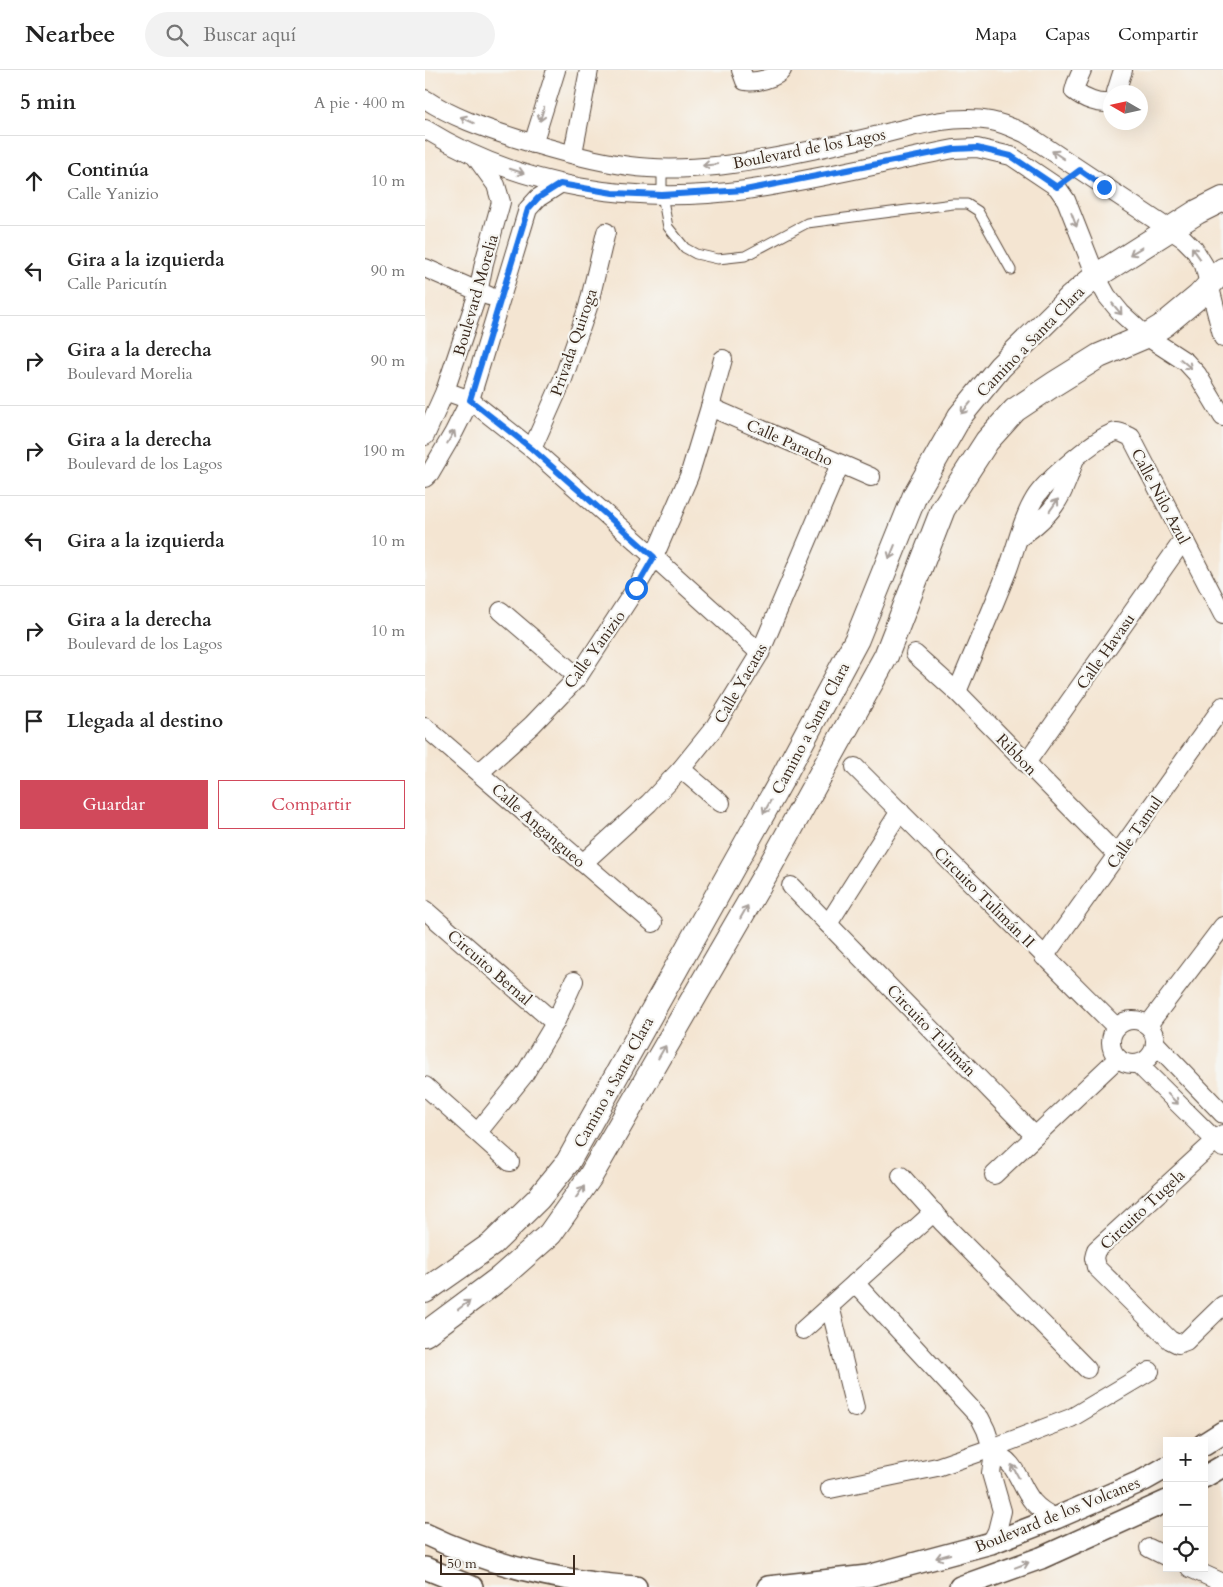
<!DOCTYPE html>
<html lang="es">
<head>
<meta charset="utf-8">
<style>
  body { margin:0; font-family:Cardo,serif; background:#f2f2f2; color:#222 }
  .controls { position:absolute; right:15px; bottom:15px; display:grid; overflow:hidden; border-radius:0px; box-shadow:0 5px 20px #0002 }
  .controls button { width:45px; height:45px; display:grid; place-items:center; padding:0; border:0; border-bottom:1px solid #e0e0e0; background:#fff; color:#222; font:25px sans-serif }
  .compass { position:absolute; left:678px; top:15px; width:45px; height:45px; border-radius:50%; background:#fff; box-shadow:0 5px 20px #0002; rotate:279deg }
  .scale { position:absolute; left:15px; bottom:12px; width:135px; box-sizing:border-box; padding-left:5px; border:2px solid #3b2a1e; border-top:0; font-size:14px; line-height:18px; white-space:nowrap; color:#3b2a1e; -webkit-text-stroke:4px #f6f6f2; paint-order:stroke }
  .stop { position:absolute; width:15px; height:15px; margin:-11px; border:4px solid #1a73e8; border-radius:50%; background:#fff }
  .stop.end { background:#1a73e8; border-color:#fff; box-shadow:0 1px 5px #0008 }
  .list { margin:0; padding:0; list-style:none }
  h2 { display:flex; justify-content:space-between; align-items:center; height:65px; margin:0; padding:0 20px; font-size:21px }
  h2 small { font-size:16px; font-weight:400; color:#767676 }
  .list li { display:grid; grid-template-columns:32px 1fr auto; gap:15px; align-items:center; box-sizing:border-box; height:90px; padding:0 20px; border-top:1px solid #e0e0e0 }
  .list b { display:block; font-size:19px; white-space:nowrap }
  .list p { margin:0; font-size:16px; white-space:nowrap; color:#767676 }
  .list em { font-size:16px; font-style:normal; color:#767676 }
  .actions { display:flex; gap:10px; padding:15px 20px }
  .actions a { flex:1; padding:11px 0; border:1px solid #d1495b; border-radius:0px; text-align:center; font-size:18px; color:#d1495b }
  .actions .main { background:#d1495b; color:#fff }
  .icon { flex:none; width:28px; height:28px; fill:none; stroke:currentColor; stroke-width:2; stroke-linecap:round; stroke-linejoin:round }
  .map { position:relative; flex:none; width:798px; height:1517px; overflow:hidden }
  header { display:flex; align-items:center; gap:30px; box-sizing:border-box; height:70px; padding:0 25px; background:#fff; border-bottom:1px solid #e0e0e0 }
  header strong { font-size:24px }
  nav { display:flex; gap:28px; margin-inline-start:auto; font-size:18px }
  .search { width:350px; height:45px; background:#f2f2f2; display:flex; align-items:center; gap:12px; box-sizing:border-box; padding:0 18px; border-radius:28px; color:#767676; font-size:19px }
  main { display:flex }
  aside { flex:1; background:#fff }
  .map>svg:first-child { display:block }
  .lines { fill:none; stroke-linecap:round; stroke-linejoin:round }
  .service-casing { stroke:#574639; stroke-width:11 }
  .minor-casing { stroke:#574639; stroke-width:20 }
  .tertiary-casing { stroke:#574639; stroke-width:24 }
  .secondary-casing { stroke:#574639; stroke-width:26 }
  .service { stroke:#fff; stroke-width:9 }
  .minor { stroke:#fff; stroke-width:18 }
  .tertiary { stroke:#fff; stroke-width:21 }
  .secondary { stroke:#fff; stroke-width:24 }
  .oneway { stroke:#a79f9a }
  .route { stroke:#1a73e8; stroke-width:6 }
  .labels { text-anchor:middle; stroke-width:4.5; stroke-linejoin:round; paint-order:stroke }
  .street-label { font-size:16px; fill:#3b2a1e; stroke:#f6f6f2 }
</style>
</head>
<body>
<header>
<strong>Nearbee</strong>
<div class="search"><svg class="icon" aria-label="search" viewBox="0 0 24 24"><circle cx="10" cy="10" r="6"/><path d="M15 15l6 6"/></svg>Buscar aquí</div>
<nav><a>Mapa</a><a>Capas</a><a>Compartir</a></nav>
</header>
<main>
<aside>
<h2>5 min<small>A pie · 400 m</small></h2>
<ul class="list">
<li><svg class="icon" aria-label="ahead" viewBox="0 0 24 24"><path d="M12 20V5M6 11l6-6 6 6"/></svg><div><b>Continúa</b><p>Calle Yanizio</p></div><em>10 m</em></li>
<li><svg class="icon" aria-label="left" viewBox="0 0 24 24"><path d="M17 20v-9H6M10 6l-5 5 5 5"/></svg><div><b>Gira a la izquierda</b><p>Calle Paricutín</p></div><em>90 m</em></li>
<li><svg class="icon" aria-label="right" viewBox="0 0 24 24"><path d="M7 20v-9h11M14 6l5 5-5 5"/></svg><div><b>Gira a la derecha</b><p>Boulevard Morelia</p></div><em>90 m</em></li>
<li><svg class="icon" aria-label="right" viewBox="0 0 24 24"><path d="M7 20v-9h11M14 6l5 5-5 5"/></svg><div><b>Gira a la derecha</b><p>Boulevard de los Lagos</p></div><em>190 m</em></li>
<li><svg class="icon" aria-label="left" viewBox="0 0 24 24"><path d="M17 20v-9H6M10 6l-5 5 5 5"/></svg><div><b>Gira a la izquierda</b></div><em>10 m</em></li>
<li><svg class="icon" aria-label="right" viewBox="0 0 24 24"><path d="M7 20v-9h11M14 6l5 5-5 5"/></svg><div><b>Gira a la derecha</b><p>Boulevard de los Lagos</p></div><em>10 m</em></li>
<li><svg class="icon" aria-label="arrive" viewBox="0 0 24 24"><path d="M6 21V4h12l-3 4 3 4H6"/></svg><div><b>Llegada al destino</b></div></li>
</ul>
<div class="actions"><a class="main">Guardar</a><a>Compartir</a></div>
</aside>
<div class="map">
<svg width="798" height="1517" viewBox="0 0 798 1517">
  <rect width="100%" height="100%" fill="#f6f6f2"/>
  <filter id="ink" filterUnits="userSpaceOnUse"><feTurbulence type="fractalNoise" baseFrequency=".02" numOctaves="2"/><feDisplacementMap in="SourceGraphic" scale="10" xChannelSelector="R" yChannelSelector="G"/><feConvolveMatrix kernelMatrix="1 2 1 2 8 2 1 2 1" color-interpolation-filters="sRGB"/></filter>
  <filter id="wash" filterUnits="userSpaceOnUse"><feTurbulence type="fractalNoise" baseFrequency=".0096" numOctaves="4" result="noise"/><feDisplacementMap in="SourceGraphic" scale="20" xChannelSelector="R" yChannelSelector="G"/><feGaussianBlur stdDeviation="1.12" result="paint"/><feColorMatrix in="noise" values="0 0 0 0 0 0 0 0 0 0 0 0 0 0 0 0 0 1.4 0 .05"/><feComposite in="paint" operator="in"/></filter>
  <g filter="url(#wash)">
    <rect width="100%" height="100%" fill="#f4e5d2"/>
  </g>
  <g filter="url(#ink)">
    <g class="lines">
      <g class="service-casing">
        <path id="service" d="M 237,98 L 237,125 L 243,157 L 260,178 L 271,184 L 293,189 L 320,186 L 382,153 L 528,134 L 542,134 L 553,141 L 586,200"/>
      </g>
      <g class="minor-casing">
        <g id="minor">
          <path d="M 316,0 L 320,11 C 330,13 352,8 357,0"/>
          <path d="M 657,0 L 651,14 L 649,21 C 658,28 675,36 686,32"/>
          <path d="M 691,22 L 698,0"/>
          <path d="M 0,29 C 27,47 59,58 90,68 C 125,79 167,91 204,96 C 262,104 330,92 387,80 C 408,75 430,71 450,66 C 487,57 527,44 566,51 C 578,53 590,59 601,64 L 759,169 L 769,179 L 779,195 L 798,268"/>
          <path d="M 0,59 C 95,118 211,135 321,120 C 390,110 461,92 529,79 L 552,78 L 586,86 L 632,117 L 641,130 L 671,206 L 682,226 L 696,243 L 721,266 L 761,292 L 772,304 L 798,347"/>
          <path d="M 108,74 L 131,0"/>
          <path d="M 148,83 L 164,0"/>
          <path d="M 0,198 L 64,226"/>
          <path d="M 20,321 L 45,330 L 107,379 L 229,487 L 335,583"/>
          <path d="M 285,337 L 446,407"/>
          <path d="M 0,366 L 20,321 L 53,223 L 59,193 L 76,132 L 71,115 L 50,86"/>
          <path d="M 107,379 L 138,309 L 163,237 L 181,162"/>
          <path d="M 0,408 L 5,403 L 29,362 L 45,330 L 103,139 L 113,128 L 135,114"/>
          <path d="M 594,468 C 628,444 637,430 649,391"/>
          <path d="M 76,541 L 153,607"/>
          <path d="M 490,584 L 532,622 L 692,785"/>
          <path d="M 532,622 C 549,581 567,540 583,499 C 592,475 597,449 610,428 C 620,412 674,364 692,362 C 696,362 701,365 706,367 L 798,545"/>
          <path d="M 0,657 L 228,853"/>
          <path d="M 601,693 L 759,469"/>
          <path d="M 430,697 L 691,957"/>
          <path d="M 256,699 L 296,733"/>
          <path d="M 54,703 L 107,655 L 153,607 L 211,518 L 229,487 L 264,406 L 285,337 L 298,289"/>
          <path d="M 158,793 L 224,733 L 256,699 L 289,658 L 335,583 L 415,394"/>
          <path d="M 366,816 L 610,1066"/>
          <path d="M 0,840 L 130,953"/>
          <path d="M 403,854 L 475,741"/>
          <path d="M 619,887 L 798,636"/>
          <circle cx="708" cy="972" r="22"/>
          <path d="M 723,955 L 798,856"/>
          <path d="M 731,974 L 798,1044"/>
          <path d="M 714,995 L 798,1078"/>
          <path d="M 0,1016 L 85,1092"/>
          <path d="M 53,1062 L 99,1005 L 130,953 L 149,911"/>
          <path d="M 798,1064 L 671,1180 L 669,1188 L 671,1197 L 745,1270 L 753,1274 L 761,1271 L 798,1235"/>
          <path d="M 569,1105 L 693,988"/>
          <path d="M 476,1106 L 518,1153 L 662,1299"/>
          <path d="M 430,1213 L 555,1348 L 561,1360 L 569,1384 L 566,1403 L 577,1441 L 572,1461 L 566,1473"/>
          <path d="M 405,1236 L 430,1338"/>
          <path d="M 378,1260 L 509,1142"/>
          <path d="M 569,1384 C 592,1390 594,1416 608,1432 C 614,1439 622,1444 631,1448"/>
          <path d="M 405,1419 L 512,1397 L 567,1378 L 646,1348 L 725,1301"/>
          <path d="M 724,1478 L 742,1487"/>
          <path d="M 765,1498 L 798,1513"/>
        </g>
      </g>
      <g class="tertiary-casing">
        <g id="tertiary">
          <path d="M 779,1374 L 798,1362"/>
          <path d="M 779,1407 L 798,1396"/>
          <path d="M 0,1464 C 66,1496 138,1512 211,1517"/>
          <path d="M 0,1498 L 47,1517"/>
          <path d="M 343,1517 L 443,1506 L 566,1473 L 631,1448 L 719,1410 L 742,1397"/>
          <path d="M 535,1517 L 616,1488 L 742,1431"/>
        </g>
      </g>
      <g class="secondary-casing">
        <g id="secondary">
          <path d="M 0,1221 L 67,1174 L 113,1129 L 143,1092 L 356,711 L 432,569 L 490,425 L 535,346 L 575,297 L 645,228 L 671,206 L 772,142 L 798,129"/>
          <path d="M 0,1264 L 75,1208 L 125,1164 L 165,1107 L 344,798 L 461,586 L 518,439 L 562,371 L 590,340 L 629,314 L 674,286 L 721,266 L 739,255 L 774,226 L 798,200"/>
        </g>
      </g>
      <use href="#service" class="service"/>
      <use href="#minor" class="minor"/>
      <use href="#tertiary" class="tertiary"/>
      <use href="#secondary" class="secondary"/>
    </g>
    <defs><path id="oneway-shaft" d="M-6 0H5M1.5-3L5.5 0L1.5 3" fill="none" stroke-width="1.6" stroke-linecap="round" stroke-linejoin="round" transform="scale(1.25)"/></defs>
    <g class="oneway">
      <use href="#oneway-shaft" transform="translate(117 44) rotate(107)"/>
      <use href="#oneway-shaft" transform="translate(42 50) rotate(-155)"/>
      <use href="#oneway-shaft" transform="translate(633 85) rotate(-146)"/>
      <use href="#oneway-shaft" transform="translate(285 95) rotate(175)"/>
      <use href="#oneway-shaft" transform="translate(92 101) rotate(18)"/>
      <use href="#oneway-shaft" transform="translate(649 150) rotate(69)"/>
      <use href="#oneway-shaft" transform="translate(711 181) rotate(149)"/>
      <use href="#oneway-shaft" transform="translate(771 183) rotate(-126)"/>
      <use href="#oneway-shaft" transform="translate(692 239) rotate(50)"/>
      <use href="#oneway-shaft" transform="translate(761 294) rotate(41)"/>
      <use href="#oneway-shaft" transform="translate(541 338) rotate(130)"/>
      <use href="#oneway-shaft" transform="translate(26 367) rotate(-60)"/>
      <use href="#oneway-shaft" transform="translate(629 435) rotate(-55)"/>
      <use href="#oneway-shaft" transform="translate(467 482) rotate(112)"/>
      <use href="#oneway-shaft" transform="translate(342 737) rotate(119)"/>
      <use href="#oneway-shaft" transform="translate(319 842) rotate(-60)"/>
      <use href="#oneway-shaft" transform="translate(237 982) rotate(-60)"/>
      <use href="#oneway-shaft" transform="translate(748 1029) rotate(45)"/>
      <use href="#oneway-shaft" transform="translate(155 1122) rotate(-55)"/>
      <use href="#oneway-shaft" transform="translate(39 1235) rotate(-37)"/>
      <use href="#oneway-shaft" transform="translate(590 1401) rotate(-119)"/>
      <use href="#oneway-shaft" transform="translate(518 1486) rotate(165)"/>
      <use href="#oneway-shaft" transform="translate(597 1495) rotate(-21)"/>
    </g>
  </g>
  <g class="lines" filter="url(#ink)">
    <path class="route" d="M 211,518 L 229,487 L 107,379 L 45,330 L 103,139 L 113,128 L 135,114 L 188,123 L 237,125 L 320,120 L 529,79 L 552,78 L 586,86 L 632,117 L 655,100 L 679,117"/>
  </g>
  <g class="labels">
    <g class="street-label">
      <text transform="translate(384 78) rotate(-11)" y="6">Boulevard de los Lagos</text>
      <text transform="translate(50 225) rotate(-74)" y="6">Boulevard Morelia</text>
      <text transform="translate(605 271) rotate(-46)" y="6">Camino a Santa Clara</text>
      <text transform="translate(148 272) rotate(-71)" y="6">Privada Quiroga</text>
      <text transform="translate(365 372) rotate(24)" y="6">Calle Paracho</text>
      <text transform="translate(736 426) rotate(62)" y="6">Calle Nilo Azul</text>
      <text transform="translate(169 579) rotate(-54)" y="6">Calle Yanizio</text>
      <text transform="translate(680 581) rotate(-55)" y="6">Calle Havasu</text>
      <text transform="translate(315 613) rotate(-60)" y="6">Calle Yacatas</text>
      <text transform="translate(385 658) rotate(-62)" y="6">Camino a Santa Clara</text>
      <text transform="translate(592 684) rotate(46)" y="6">Ribbon</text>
      <text transform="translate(114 755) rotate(41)" y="6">Calle Angangueo</text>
      <text transform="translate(709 762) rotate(-55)" y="6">Calle Tamul</text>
      <text transform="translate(560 827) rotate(45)" y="6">Circuito Tulimán II</text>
      <text transform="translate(65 897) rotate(41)" y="6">Circuito Bernal</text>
      <text transform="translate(507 960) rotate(46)" y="6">Circuito Tulimán</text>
      <text transform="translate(188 1012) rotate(-61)" y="6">Camino a Santa Clara</text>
      <text transform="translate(717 1139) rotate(-43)" y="6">Circuito Tugela</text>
      <text transform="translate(632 1444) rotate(-22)" y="6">Boulevard de los Volcanes</text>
    </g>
  </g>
</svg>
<div class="controls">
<button>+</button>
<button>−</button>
<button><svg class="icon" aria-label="locate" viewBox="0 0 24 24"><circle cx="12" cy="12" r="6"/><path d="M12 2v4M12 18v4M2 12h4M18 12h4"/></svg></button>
</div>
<svg class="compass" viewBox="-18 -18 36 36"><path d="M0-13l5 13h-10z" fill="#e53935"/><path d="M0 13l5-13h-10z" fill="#767676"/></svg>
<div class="scale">50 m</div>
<div class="stop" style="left:211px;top:518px"></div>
<div class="stop end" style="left:679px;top:117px"></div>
</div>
</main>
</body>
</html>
